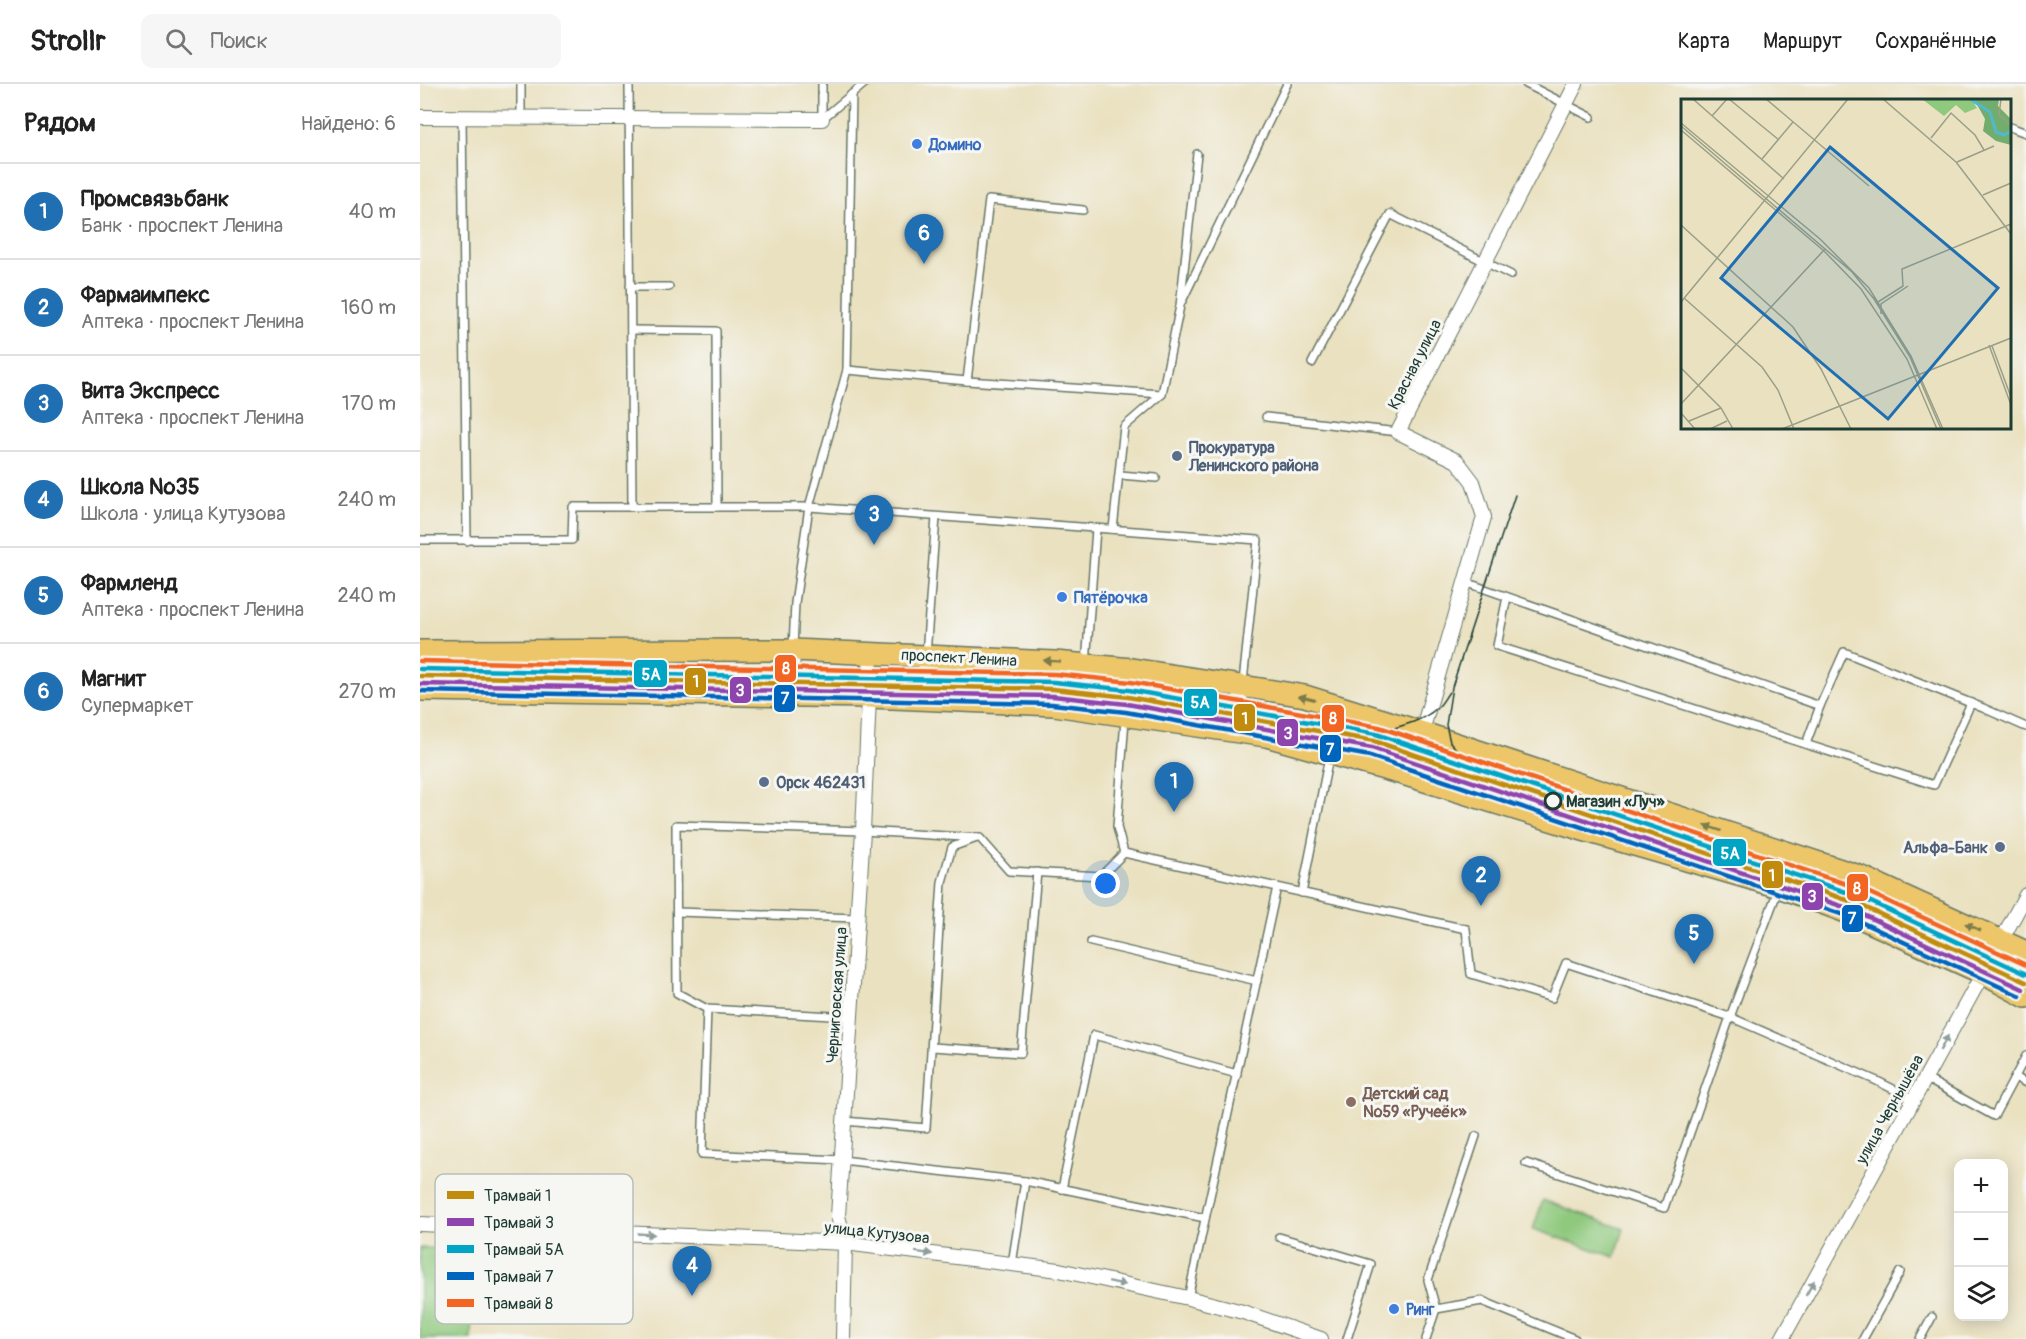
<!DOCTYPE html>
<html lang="ru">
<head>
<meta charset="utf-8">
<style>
  body { margin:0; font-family:Pangolin,sans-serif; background:#f6f6f6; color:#222 }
  .controls { position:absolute; right:18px; bottom:18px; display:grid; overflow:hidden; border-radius:12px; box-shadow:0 3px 15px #0003 }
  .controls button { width:54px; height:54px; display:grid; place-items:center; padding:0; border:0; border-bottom:2px solid #e0e0e0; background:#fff; color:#222; font:30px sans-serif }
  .you { position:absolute; left:686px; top:800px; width:21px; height:21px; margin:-15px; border:4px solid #fff; border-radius:50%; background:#1a73e8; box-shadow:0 0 0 9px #1a73e833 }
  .badge { display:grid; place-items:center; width:39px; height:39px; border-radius:50%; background:#1f6fb2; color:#fff; font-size:20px; font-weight:700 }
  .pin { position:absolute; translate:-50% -50px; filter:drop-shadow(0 2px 3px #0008) }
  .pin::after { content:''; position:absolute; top:32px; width:21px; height:18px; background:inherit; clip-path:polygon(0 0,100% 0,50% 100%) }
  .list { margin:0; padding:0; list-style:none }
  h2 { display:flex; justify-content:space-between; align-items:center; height:78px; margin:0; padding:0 24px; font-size:26px }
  h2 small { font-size:20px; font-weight:400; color:#767676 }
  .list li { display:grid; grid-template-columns:39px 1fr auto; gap:18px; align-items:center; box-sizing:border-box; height:96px; padding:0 24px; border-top:2px solid #e0e0e0 }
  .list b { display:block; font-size:22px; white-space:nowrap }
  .list p { margin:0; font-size:20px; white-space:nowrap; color:#767676 }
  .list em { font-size:20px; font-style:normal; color:#767676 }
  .icon { flex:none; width:33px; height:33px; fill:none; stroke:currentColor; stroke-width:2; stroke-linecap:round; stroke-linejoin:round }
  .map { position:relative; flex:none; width:1606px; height:1255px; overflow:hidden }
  header { display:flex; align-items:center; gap:36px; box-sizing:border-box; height:84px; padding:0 30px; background:#fff; border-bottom:2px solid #e0e0e0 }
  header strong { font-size:28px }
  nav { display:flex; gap:33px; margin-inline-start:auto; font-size:21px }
  .search { width:420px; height:54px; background:#f6f6f6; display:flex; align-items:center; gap:15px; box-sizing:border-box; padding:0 21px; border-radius:12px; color:#767676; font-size:22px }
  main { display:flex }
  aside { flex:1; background:#fff }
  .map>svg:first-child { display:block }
  .garden { fill:#8fc97e; stroke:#578359; stroke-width:1.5 }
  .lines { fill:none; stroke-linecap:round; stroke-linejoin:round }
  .service-casing { stroke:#667665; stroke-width:10 }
  .minor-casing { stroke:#667665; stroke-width:16 }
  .primary-casing { stroke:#667665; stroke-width:24 }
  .service { stroke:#fff; stroke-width:7 }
  .minor { stroke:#fff; stroke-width:14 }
  .primary { stroke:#ecc669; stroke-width:21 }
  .tram { stroke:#1f3d34; stroke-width:1.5 }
  .tram-1-casing { stroke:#f6f6f2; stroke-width:9 }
  .tram-2-casing { stroke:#f6f6f2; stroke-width:9 }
  .tram-3-casing { stroke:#f6f6f2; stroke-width:9 }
  .tram-4-casing { stroke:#f6f6f2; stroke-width:9 }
  .tram-5-casing { stroke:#f6f6f2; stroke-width:9 }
  .tram-1 { stroke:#c18c0d; stroke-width:4.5 }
  .tram-2 { stroke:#8e44ad; stroke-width:4.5 }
  .tram-3 { stroke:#02a4c6; stroke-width:4.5 }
  .tram-4 { stroke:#0065bd; stroke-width:4.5 }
  .tram-5 { stroke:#f26522; stroke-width:4.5 }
  .oneway { fill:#7b7b4c }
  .oneway2 { fill:#8f9e9a }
  .shop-dot { fill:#3f7fe0; stroke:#f6f6f2; stroke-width:2 }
  .service-dot { fill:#5c6f8a; stroke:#f6f6f2; stroke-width:2 }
  .stop-dot { fill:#f6f6f2; stroke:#1f3d34; stroke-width:3 }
  .education-dot { fill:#8d6e63; stroke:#f6f6f2; stroke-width:2 }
  .labels { text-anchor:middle; stroke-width:6; stroke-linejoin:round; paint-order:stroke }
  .shop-label { font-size:16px; font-weight:bold; fill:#366cbe; stroke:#f6f6f2; text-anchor:start }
  .street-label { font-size:16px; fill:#1f3d34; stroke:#f6f6f2 }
  .service-label { font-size:16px; font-weight:bold; fill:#4e5e75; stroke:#f6f6f2; text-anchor:start }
  .stop-label { font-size:16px; font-weight:bold; fill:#1f3d34; stroke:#f6f6f2; text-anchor:start }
  .education-label { font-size:16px; font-weight:bold; fill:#785e54; stroke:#f6f6f2; text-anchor:start }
  .inset-river { fill:none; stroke:#50b9cd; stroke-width:3 }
  .inset-road { fill:none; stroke:#999f88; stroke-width:1.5 }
  .view { fill:#1f6fb2; fill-opacity:0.15; stroke:#1f6fb2; stroke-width:3 }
  .inset-edge { fill:none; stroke:#1f3d34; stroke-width:3 }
  .key { fill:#f6f6f2; stroke:#b6beb9; stroke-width:1.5 }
  .key-label { font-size:16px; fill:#1f3d34 }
  .line-badge { stroke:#f6f6f2; stroke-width:2 }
  .badge-label { font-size:16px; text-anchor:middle; font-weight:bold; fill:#fff }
</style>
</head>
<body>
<header>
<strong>Strollr</strong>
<div class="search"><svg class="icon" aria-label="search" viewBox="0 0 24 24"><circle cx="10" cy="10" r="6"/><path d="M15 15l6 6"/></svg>Поиск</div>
<nav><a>Карта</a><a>Маршрут</a><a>Сохранённые</a></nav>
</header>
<main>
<aside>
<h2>Рядом<small>Найдено: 6</small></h2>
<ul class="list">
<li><span class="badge">1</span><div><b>Промсвязьбанк</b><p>Банк · проспект Ленина</p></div><em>40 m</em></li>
<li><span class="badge">2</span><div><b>Фармаимпекс</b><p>Аптека · проспект Ленина</p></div><em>160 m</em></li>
<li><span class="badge">3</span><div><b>Вита Экспресс</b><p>Аптека · проспект Ленина</p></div><em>170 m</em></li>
<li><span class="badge">4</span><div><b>Школа №35</b><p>Школа · улица Кутузова</p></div><em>240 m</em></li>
<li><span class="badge">5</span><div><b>Фармленд</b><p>Аптека · проспект Ленина</p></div><em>240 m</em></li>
<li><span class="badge">6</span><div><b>Магнит</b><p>Супермаркет</p></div><em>270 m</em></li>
</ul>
</aside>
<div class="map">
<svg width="1606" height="1255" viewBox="0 0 1606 1255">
  <rect width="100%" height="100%" fill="#f6f6f2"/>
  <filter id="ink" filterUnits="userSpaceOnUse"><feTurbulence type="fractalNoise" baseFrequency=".0167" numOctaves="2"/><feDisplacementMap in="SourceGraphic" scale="12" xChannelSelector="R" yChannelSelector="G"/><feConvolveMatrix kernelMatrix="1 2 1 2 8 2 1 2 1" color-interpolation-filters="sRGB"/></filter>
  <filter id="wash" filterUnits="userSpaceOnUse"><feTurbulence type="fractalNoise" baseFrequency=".008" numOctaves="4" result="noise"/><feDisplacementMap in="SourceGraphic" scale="24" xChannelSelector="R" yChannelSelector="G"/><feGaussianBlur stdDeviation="1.35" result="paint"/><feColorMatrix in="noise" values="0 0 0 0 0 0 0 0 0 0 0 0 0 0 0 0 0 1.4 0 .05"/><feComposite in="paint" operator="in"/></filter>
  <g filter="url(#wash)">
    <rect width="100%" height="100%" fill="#eae1c0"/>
    <g class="garden">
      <path d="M 1123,1116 L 1204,1145 L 1195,1173 L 1113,1145 Z"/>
      <path d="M 0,1164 L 54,1165 L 51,1255 L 0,1255 Z"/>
    </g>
  </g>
  <g filter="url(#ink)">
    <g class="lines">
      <g class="service-casing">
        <g id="service">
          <path d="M 101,0 L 101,32"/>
          <path d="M 209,0 L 212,423"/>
          <path d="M 1106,0 L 1171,33"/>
          <path d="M 42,33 L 47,457"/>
          <path d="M 402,35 L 444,0"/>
          <path d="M 402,35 L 402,0"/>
          <path d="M 1590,43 L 1606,49"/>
          <path d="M 210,203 L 249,203"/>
          <path d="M 762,217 L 867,0"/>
          <path d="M 211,246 L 296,247 L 297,423"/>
          <path d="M 892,279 L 970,130 L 1091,191"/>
          <path d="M 427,286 L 547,297 L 742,310 L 760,222 L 777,70"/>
          <path d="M 547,297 L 569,116 L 663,126"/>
          <path d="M 846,333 L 978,348"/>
          <path d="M 700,391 L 736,394"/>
          <path d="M 693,445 L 704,343 L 742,310"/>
          <path d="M 0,456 L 152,456 L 153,423 L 389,423 L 838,456 L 823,598"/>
          <path d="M 1045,498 L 1400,622"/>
          <path d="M 1087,513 L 1077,562 L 1514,701 L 1551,619"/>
          <path d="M 373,564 L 375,519 L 389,423 L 427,286 L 432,10"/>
          <path d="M 506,571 L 516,433"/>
          <path d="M 666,580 L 676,445"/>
          <path d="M 1386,660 L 1400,622 L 1424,568 L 1563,624 L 1606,643"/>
          <path d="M 704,769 L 1046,845 L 1051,890 L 1132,914 L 1146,879 L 1310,933 L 1457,997 L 1493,1015"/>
          <path d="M 704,769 L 697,743 L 705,635"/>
          <path d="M 882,809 L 909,673"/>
          <path d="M 257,828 L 437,834"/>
          <path d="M 671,858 L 837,897"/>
          <path d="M 287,925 L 282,1070 L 422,1076 L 605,1097 L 785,1134"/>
          <path d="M 431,933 L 287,925 L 257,909 L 256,741 L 443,747 L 560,754 L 589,787 L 681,792 L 704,769"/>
          <path d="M 512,963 L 601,969 L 617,788"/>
          <path d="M 1595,993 L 1606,999"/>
          <path d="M 1505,994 L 1574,1032 L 1606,972"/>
          <path d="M 424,1037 L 506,1044 L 522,798 L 532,763 L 557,754"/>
          <path d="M 1056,1052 L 1008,1196 L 1016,1225 L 1062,1217 L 1155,1255"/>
          <path d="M 1106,1079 L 1244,1124 L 1310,933 L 1358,806"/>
          <path d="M 642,1105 L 674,951 L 817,990"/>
          <path d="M 859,1153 L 951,1180 L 927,1255"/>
          <path d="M 592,1180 L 605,1097"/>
          <path d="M 768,1214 L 857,803"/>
          <path d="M 1006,1255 L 1016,1225"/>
          <path d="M 1443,1255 L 1480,1188"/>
          <path d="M 1500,1255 L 1512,1233"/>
        </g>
      </g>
      <g class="minor-casing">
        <g id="minor">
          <path d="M 0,33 L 402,35"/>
          <path d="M 371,612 L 373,566"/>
          <path d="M 505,616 L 506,571"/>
          <path d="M 662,625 L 666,580"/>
          <path d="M 706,631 L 712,585"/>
          <path d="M 815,648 L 822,602"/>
          <path d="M 910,670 L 922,624"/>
          <path d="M 989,692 L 1064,433 L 1053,398 L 1037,377 L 978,348 L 1156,0"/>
          <path d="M 1359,803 L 1370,769"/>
          <path d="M 0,1140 L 425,1159 L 639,1186 L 768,1214 L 823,1228 L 901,1255"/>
          <path d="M 423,1255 L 425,1159 L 418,1132 L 443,747 L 451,569"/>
          <path d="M 1362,1255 L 1606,811"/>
        </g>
      </g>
      <g class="primary-casing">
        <g id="primary">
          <path d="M 0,567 L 373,566 L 635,578 L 712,585 L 885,612 L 982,642 L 1442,793 L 1606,868"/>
          <path d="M 0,606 L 449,613 L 634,621 L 846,652 L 989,692 L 1163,746 L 1359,803 L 1434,831 L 1562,889 L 1606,913"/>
        </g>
      </g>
      <use href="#service" class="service"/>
      <use href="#minor" class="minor"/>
      <use href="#primary" class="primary"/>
      <g class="tram">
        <path d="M 959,648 C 978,643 1002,638 1017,624 C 1022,620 1025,613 1029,608"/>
        <path d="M 1071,697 L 1048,678 L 1030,658 L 1026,641 L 1032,603 L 1095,411"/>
      </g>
      <g class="tram-1-casing">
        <path id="tram-1" d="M 0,592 L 633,605 L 708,613 L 954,657 L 1436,819 L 1606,898"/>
      </g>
      <g class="tram-2-casing">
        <path id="tram-2" d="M 0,600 L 633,612 L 707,620 L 952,664 L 1433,826 L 1603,905"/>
      </g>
      <g class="tram-3-casing">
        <path id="tram-3" d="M 0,585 L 634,598 L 709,606 L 956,650 L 1438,812 L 1606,890"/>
      </g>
      <g class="tram-4-casing">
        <path id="tram-4" d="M 0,607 L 632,620 L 706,628 L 950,672 L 1430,833 L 1600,912"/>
      </g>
      <g class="tram-5-casing">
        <path id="tram-5" d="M 0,577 L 635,590 L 711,598 L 959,643 L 1441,805 L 1606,881"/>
      </g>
      <use href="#tram-1" class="tram-1"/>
      <use href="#tram-2" class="tram-2"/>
      <use href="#tram-3" class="tram-3"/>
      <use href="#tram-4" class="tram-4"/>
      <use href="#tram-5" class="tram-5"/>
    </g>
    <defs><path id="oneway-solid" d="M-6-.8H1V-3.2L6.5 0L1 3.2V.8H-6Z" transform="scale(1.5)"/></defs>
    <g class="oneway">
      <use href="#oneway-solid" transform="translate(632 577) rotate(-176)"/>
      <use href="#oneway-solid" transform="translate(887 614) rotate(-166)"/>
      <use href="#oneway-solid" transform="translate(1293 744) rotate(-162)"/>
      <use href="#oneway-solid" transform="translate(1553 843) rotate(-156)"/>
    </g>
    <g class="oneway2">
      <use href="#oneway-solid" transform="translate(1524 959) rotate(-61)"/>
      <use href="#oneway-solid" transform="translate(226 1150) rotate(3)"/>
      <use href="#oneway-solid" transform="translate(504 1169) rotate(7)"/>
      <use href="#oneway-solid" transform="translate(697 1199) rotate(12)"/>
      <use href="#oneway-solid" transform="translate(1390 1204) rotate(-61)"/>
    </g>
  </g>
  <g class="shop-dot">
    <circle cx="497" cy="60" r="6"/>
    <circle cx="642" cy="513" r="6"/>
    <circle cx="974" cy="1225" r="6"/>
  </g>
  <g class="service-dot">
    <circle cx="757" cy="372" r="6"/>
    <circle cx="344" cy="698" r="6"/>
    <circle cx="1580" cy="763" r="6"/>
  </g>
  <circle class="stop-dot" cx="1133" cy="717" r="8"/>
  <circle class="education-dot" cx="931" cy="1018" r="6"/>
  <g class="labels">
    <g class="shop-label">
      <text x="509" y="66">Домино</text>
      <text x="654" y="519">Пятёрочка</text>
      <text x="986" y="1231">Ринг</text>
    </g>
    <g class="street-label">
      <text transform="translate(994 280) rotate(-63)" y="6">Красная улица</text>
      <text transform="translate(539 573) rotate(3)" y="6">проспект Ленина</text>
      <text transform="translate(416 911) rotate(-86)" y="6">Черниговская улица</text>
      <text transform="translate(1469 1025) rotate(-61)" y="6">улица Чернышёва</text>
      <text transform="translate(457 1148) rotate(6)" y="6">улица Кутузова</text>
    </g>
    <g class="service-label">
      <text x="769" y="369">Прокуратура<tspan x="769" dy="18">Ленинского района</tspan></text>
      <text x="356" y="704">Орск 462431</text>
      <text x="1568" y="769" text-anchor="end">Альфа-Банк</text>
    </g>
    <g class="stop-label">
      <text x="1146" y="723">Магазин «Луч»</text>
    </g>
    <g class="education-label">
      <text x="943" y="1015">Детский сад<tspan x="943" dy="18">№59 «Ручеёк»</tspan></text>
    </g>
  </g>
  <g transform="translate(1261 15)">
    <rect width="330" height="330" fill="#eae1c0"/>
    <path d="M 293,0 L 318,0 L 317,7 L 330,20 L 330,46 L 315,42 L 302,32 L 304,20 Z" fill="#73ad6d"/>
    <path d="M 241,0 L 290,0 L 296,9 L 284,14 L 275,6 L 263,17 Z" fill="#8fc97e"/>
    <path class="inset-river" d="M 289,0 L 309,13 L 315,33 L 323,36 L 330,32"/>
    <path class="inset-road" d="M 12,0 L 103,80M 48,0 L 98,41M 85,0 L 188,87M 202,0 L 275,63 L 330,135M 320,0 L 318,16 L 330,26M 31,17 L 46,0M 0,24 L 139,140 L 188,189 L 230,257 L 262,330M 0,27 L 171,173 L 193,200 L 229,258 L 260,330M 0,31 L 143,152 L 180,190 L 226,260 L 256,330M 250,39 L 270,14 L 294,36 L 303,51M 81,60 L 112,23M 276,63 L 313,47M 302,96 L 330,84M 0,126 L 112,228 L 140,270 L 170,330M 3,199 L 81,268 L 97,291 L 113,330M 0,203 L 167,0M 197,203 L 222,187 L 221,170 L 330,125M 200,215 L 200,205 L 227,187M 308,246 L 330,306M 311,247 L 330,298M 0,269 L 40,309 L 52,330M 0,305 L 144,150M 0,314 L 14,330M 8,322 L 40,309M 29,330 L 46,322M 101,330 L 330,239"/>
    <path class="view" d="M 149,48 L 317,189 L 207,320 L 40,179 Z"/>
    <rect width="330" height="330" class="inset-edge"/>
  </g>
  <rect x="15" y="1090" width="198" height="150" rx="9" class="key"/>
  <rect x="27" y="1107" width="27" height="8" fill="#c18c0d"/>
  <rect x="27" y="1134" width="27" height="8" fill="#8e44ad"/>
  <rect x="27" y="1161" width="27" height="8" fill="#02a4c6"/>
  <rect x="27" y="1188" width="27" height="8" fill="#0065bd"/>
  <rect x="27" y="1215" width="27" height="8" fill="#f26522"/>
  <g class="key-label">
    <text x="64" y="1117">Трамвай 1</text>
    <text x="64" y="1144">Трамвай 3</text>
    <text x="64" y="1171">Трамвай 5А</text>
    <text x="64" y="1198">Трамвай 7</text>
    <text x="64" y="1225">Трамвай 8</text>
  </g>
  <g class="line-badge">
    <rect x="354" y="570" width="23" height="29" rx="6" fill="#f26522"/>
    <rect x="213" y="575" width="35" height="29" rx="6" fill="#02a4c6"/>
    <rect x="264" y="583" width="23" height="29" rx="6" fill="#c18c0d"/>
    <rect x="309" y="592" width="23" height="28" rx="6" fill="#8e44ad"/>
    <rect x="353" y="600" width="23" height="29" rx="6" fill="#0065bd"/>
    <rect x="763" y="604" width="35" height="29" rx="6" fill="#02a4c6"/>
    <rect x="813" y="619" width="23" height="29" rx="6" fill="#c18c0d"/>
    <rect x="901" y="620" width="24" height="29" rx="6" fill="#f26522"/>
    <rect x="856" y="634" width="23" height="29" rx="6" fill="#8e44ad"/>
    <rect x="899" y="650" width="23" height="29" rx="6" fill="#0065bd"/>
    <rect x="1292" y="754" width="35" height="29" rx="6" fill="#02a4c6"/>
    <rect x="1341" y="776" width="23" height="29" rx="6" fill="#c18c0d"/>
    <rect x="1426" y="789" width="23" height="29" rx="6" fill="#f26522"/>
    <rect x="1381" y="798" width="23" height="29" rx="6" fill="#8e44ad"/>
    <rect x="1421" y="820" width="23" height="29" rx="6" fill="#0065bd"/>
  </g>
  <g class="badge-label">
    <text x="366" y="590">8</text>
    <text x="231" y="596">5А</text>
    <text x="276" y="603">1</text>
    <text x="320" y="612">3</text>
    <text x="365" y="620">7</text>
    <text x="780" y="624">5А</text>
    <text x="825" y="640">1</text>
    <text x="913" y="640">8</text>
    <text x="868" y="655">3</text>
    <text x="910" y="671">7</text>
    <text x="1310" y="775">5А</text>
    <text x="1352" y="797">1</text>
    <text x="1437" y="810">8</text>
    <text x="1392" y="818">3</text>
    <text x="1432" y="840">7</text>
  </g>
</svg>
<div class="controls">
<button>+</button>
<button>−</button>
<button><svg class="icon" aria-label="layers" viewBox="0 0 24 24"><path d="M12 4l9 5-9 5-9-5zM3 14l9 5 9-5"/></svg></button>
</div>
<div class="you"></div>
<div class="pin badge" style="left:754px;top:728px">1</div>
<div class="pin badge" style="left:1061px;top:822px">2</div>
<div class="pin badge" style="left:454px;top:461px">3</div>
<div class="pin badge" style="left:272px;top:1212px">4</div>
<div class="pin badge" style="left:1274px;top:880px">5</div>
<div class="pin badge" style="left:504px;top:180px">6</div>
</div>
</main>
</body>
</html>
